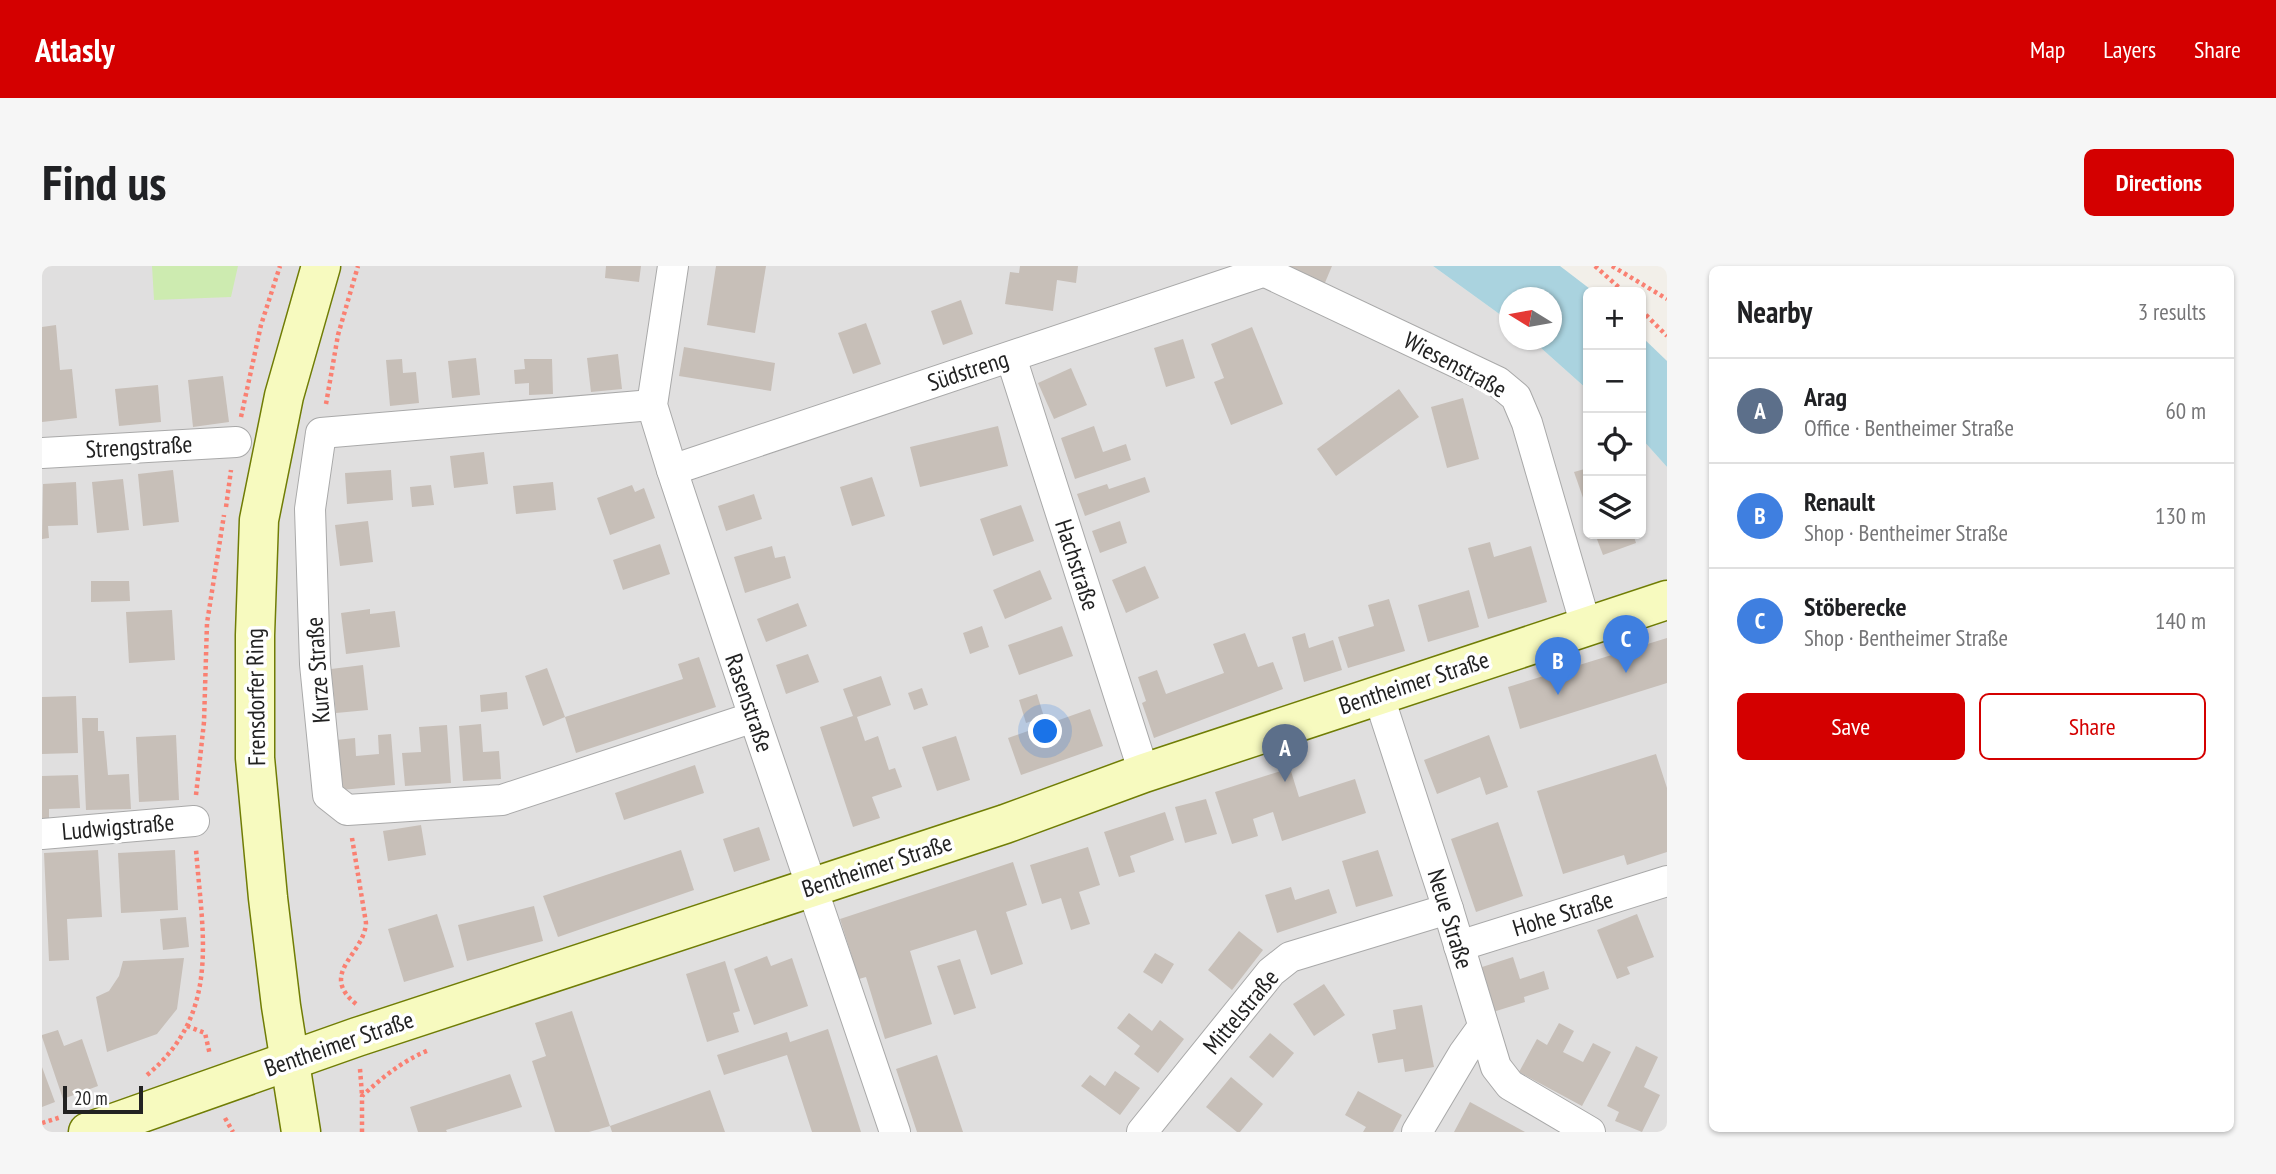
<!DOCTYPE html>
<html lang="en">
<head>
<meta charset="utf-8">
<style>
  body { margin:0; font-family:"PT Sans Narrow",sans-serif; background:#f6f6f6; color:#202124 }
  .controls { position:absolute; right:21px; top:21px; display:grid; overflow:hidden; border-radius:10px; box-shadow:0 2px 5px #0004 }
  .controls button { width:63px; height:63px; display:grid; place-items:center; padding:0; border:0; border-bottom:2px solid #e0e0e0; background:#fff; color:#202124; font:35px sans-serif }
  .compass { position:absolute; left:1457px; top:21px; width:63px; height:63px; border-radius:50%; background:#fff; box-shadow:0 2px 5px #0004; rotate:281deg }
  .scale { position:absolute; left:21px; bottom:18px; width:80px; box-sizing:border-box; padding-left:7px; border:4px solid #222; border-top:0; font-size:19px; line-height:24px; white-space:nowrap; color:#222; -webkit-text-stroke:5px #fff; paint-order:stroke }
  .you { position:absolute; left:1004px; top:466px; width:24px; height:24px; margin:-18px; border:5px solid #fff; border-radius:50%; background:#1a73e8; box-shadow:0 0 0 10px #1a73e833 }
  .badge { display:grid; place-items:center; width:46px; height:46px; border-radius:50%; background:#d40000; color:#fff; font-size:23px; font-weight:700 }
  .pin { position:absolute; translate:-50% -58px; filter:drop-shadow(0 2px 4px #0008) }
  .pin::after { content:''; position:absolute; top:37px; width:24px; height:21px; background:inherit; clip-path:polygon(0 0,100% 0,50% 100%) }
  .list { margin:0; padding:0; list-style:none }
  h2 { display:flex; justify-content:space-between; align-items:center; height:91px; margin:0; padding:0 28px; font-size:30px }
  h2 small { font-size:23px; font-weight:400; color:#757577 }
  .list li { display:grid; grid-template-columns:46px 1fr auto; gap:21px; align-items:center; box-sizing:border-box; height:105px; padding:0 28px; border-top:2px solid #e0e0e0 }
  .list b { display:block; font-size:26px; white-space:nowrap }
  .list p { margin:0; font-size:23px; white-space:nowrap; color:#757577 }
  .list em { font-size:23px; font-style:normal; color:#757577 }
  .actions { display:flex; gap:14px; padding:21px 28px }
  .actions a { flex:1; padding:16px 0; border:2px solid #d40000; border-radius:10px; text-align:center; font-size:24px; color:#d40000 }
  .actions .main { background:#d40000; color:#fff }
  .icon { flex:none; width:38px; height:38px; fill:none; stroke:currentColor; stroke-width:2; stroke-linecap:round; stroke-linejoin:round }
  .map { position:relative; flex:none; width:1625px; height:866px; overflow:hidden; border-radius:10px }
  header { display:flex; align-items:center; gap:42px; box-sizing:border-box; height:98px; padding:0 35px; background:#d40000; color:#fff }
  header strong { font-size:33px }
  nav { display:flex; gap:38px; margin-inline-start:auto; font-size:24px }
  .intro { display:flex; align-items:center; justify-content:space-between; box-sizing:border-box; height:168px; padding:0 42px }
  h1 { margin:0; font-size:49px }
  .button { padding:18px 32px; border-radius:10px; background:#d40000; color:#fff; font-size:24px; font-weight:700 }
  main { display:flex; gap:42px; padding:0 42px }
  aside { flex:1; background:#fff; border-radius:10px; box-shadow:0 2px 5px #0004 }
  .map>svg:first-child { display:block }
  .residential { fill:#e0dfdf }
  .grass { fill:#cdebb0 }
  .water { fill:#aad3df }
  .building { fill:#c7bfb8 }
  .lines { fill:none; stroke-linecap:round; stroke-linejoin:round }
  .street-casing { stroke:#a9a9a9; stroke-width:32 }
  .secondary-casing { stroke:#707d05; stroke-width:41 }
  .path { stroke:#fa8072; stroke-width:4.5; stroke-dasharray:3.5 3.5; stroke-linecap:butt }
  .street { stroke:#fff; stroke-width:30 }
  .secondary { stroke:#f7fabf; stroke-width:38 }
  .labels { text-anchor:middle; stroke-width:7; stroke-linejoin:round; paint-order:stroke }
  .street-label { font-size:24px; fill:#222; stroke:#fff }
</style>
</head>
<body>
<header>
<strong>Atlasly</strong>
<nav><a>Map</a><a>Layers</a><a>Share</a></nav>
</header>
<div class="intro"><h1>Find us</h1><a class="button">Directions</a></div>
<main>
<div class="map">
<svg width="1625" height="866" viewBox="0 0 1625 866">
  <rect width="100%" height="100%" fill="#f2efe9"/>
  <path class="residential" d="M 0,0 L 1391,0 L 1467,55 L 1468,74 L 1490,74 L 1546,124 L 1546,268 L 1599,268 L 1599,172 L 1625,201 L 1625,866 L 0,866 Z"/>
  <path class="grass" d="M 110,0 L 196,0 L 189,31 L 112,34 Z"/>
  <g class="water">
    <path d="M 1391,0 L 1518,0 L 1552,26 L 1546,26 L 1546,124 L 1490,74 L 1510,74 L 1510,32 L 1468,32 L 1467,55 Z"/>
    <path d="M 1599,70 L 1625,95 L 1625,201 L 1599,172 Z"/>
  </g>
  <g class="building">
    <path d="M 564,0 L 599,0 L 597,16 L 563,12 Z"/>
    <path d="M 674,0 L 724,0 L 713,67 L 665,59 Z"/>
    <path d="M 978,0 L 1036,0 L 1034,17 L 1015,14 L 1011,45 L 963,38 L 968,6 L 977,7 Z"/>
    <path d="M 1242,0 L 1290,0 L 1282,19 Z"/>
    <path d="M 919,34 L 931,68 L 901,79 L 889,45 Z"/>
    <path d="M 824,57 L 839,98 L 811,108 L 796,67 Z"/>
    <path d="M 14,59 L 18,104 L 30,103 L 35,152 L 0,156 L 0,61 Z"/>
    <path d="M 1210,61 L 1241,138 L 1189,159 L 1172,116 L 1182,112 L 1169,78 Z"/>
    <path d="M 1141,73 L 1153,112 L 1124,121 L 1112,82 Z"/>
    <path d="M 642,81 L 733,97 L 729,125 L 637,110 Z"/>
    <path d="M 576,88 L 580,123 L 549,126 L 545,92 Z"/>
    <path d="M 434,92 L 438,129 L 410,132 L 406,95 Z"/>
    <path d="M 360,93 L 361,107 L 374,106 L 377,137 L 348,140 L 344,94 Z"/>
    <path d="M 482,93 L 510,93 L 511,128 L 487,129 L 487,117 L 473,118 L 472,104 L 483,103 Z"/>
    <path d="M 1029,102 L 1045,139 L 1012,153 L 996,117 Z"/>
    <path d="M 181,110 L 187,156 L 151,161 L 146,114 Z"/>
    <path d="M 116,119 L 119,156 L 77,160 L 73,123 Z"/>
    <path d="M 1357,123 L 1377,151 L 1294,210 L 1275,183 Z"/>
    <path d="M 1421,132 L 1437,193 L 1405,202 L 1389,141 Z"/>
    <path d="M 956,160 L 966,200 L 878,221 L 868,181 Z"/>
    <path d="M 1052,160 L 1061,186 L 1084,178 L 1089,194 L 1033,213 L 1019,172 Z"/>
    <path d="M 442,186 L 446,218 L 412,222 L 408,190 Z"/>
    <path d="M 1546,202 L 1546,246 L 1532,206 Z"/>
    <path d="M 131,204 L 137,256 L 101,260 L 96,208 Z"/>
    <path d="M 349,204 L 351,234 L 305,238 L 303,207 Z"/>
    <path d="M 830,211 L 843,250 L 810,260 L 798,221 Z"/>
    <path d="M 1103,211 L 1108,226 L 1043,250 L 1035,228 L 1065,218 L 1067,223 Z"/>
    <path d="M 81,213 L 87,264 L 55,267 L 50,216 Z"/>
    <path d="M 34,216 L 36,259 L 6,260 L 7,272 L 0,273 L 1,218 Z"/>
    <path d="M 511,216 L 514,244 L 474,248 L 471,220 Z"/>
    <path d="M 389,219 L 392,239 L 370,241 L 368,221 Z"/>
    <path d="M 590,219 L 593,226 L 602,222 L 613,252 L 568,269 L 555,232 Z"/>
    <path d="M 712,228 L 720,253 L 684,265 L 676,240 Z"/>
    <path d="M 979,239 L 992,275 L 951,290 L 938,253 Z"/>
    <path d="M 326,255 L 331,296 L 298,300 L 293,259 Z"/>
    <path d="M 1078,255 L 1085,277 L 1058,287 L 1050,265 Z"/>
    <path d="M 1553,268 L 1591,268 L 1594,277 L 1561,289 Z"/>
    <path d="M 1448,276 L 1452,291 L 1489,280 L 1505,336 L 1446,353 L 1426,282 Z"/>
    <path d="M 618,278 L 628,308 L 581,324 L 571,294 Z"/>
    <path d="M 730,280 L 733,292 L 743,290 L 749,312 L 703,327 L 692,291 Z"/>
    <path d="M 1103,300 L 1117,332 L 1084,347 L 1070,314 Z"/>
    <path d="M 998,304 L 1010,333 L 963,353 L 951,324 Z"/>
    <path d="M 49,315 L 87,315 L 88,335 L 49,336 Z"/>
    <path d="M 1427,324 L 1437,361 L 1386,376 L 1376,339 Z"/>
    <path d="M 1347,333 L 1363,385 L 1306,402 L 1296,371 L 1332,360 L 1326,339 Z"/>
    <path d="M 756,337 L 765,360 L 724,376 L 715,353 Z"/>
    <path d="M 328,343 L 328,348 L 353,345 L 358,381 L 304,388 L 299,347 Z"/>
    <path d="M 130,344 L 133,394 L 87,397 L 84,346 Z"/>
    <path d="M 940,360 L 947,381 L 928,388 L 921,367 Z"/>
    <path d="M 1020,360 L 1031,390 L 977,409 L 966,379 Z"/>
    <path d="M 1203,367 L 1216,401 L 1231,396 L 1241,423 L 1112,472 L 1100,437 L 1104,435 L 1096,411 L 1115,404 L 1124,428 L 1182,407 L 1171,378 Z"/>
    <path d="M 1263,367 L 1267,382 L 1291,374 L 1300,404 L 1262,416 L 1250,371 Z"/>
    <path d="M 1625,372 L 1625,417 L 1478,463 L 1466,421 Z"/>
    <path d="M 766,388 L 777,416 L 744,428 L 734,399 Z"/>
    <path d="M 657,391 L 674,441 L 534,487 L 523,451 L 641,413 L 636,398 Z"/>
    <path d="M 321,399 L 326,444 L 294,447 L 289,403 Z"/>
    <path d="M 505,402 L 523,451 L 501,460 L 483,410 Z"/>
    <path d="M 839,410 L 849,439 L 815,451 L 823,475 L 836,470 L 847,504 L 853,502 L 860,521 L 830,531 L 838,552 L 811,561 L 778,461 L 811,450 L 801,423 Z"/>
    <path d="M 880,422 L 886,439 L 872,444 L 866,427 Z"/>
    <path d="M 465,426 L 466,443 L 439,446 L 438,429 Z"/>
    <path d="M 995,428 L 1002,451 L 984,457 L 977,434 Z"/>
    <path d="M 34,430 L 36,487 L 0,488 L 0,431 Z"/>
    <path d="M 1048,443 L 1061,480 L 979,509 L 966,472 Z"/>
    <path d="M 40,452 L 56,452 L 56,465 L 62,465 L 66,509 L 87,508 L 89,543 L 44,544 Z"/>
    <path d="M 439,458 L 441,486 L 457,485 L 459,513 L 421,515 L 417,460 Z"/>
    <path d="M 405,459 L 409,517 L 363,520 L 360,487 L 379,486 L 377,461 Z"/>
    <path d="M 349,468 L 353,519 L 299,524 L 294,474 L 313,472 L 314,490 L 337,488 L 336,469 Z"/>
    <path d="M 134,469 L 137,534 L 97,536 L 94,471 Z"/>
    <path d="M 1447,469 L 1466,521 L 1444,529 L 1438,511 L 1395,528 L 1382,494 Z"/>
    <path d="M 914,470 L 928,514 L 895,525 L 880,481 Z"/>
    <path d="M 1614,488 L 1625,522 L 1625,586 L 1585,599 L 1582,589 L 1521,608 L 1495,525 Z"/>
    <path d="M 653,499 L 662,527 L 582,554 L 573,527 Z"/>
    <path d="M 1248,502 L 1257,531 L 1313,513 L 1324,547 L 1240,575 L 1231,546 L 1211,553 L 1216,570 L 1190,578 L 1173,526 Z"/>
    <path d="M 36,509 L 38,542 L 7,543 L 7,553 L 0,553 L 0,510 Z"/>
    <path d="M 1164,533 L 1175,568 L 1143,577 L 1133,541 Z"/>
    <path d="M 1123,546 L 1132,574 L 1088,590 L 1093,606 L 1077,611 L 1062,566 Z"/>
    <path d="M 1456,556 L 1481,630 L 1434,646 L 1409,573 Z"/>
    <path d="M 379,559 L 384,589 L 346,595 L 341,565 Z"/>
    <path d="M 717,561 L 728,594 L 692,606 L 681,573 Z"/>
    <path d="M 1046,581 L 1058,619 L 1037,626 L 1048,658 L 1029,664 L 1019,632 L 1000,638 L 988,599 Z"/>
    <path d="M 56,584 L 60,651 L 25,653 L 27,694 L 7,695 L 2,587 Z"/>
    <path d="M 133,584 L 136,644 L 79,647 L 76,587 Z"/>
    <path d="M 639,584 L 652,624 L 516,671 L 501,630 Z"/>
    <path d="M 1336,584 L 1351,630 L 1314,641 L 1300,595 Z"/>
    <path d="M 971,596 L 985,639 L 964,646 L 981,698 L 949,709 L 934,664 L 868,685 L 890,758 L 843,773 L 824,711 L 817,713 L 798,653 Z"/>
    <path d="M 1249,621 L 1253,634 L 1287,623 L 1295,647 L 1235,667 L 1223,629 Z"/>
    <path d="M 492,640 L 501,675 L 425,695 L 416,659 Z"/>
    <path d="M 395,648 L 412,701 L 362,716 L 346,663 Z"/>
    <path d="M 1595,648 L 1612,691 L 1585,701 L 1588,708 L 1575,713 L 1555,664 Z"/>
    <path d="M 144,651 L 147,681 L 121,684 L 118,653 Z"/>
    <path d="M 1197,665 L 1221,684 L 1190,724 L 1166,704 Z"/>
    <path d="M 1113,687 L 1132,698 L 1120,718 L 1101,706 Z"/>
    <path d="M 725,690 L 729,700 L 750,692 L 766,740 L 712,759 L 692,703 Z"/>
    <path d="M 1471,691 L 1478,713 L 1502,705 L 1507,723 L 1482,731 L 1483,736 L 1451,746 L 1437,702 Z"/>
    <path d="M 142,692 L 135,743 L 115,768 L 65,786 L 54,731 L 67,725 L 77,710 L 81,695 Z"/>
    <path d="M 918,693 L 934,742 L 912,749 L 895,700 Z"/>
    <path d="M 683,695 L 698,745 L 691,747 L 697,766 L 665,776 L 644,708 Z"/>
    <path d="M 1282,718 L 1303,749 L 1272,770 L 1251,738 Z"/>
    <path d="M 1380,739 L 1392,801 L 1363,806 L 1361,793 L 1336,797 L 1330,768 L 1354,763 L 1351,744 Z"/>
    <path d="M 530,745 L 568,860 L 547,866 L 513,866 L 490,795 L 504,790 L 493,757 Z"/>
    <path d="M 1087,747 L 1110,765 L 1118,754 L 1142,773 L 1116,807 L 1092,788 L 1098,780 L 1075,762 Z"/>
    <path d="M 1517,757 L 1532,765 L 1521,786 L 1541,796 L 1551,777 L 1569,786 L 1540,840 L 1477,806 L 1495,773 L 1505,779 Z"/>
    <path d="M 786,763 L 819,866 L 770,866 L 745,789 L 682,809 L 675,789 L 745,766 L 748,776 Z"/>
    <path d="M 16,764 L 22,780 L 40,773 L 56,820 L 21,833 L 0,771 L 0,769 Z"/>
    <path d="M 1228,767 L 1252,787 L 1231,812 L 1207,791 Z"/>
    <path d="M 1594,780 L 1616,791 L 1602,821 L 1618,829 L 1600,866 L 1573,855 L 1577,846 L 1565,840 Z"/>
    <path d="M 895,789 L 921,866 L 875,866 L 854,803 Z"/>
    <path d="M 0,801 L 13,836 L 0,841 Z"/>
    <path d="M 1073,805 L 1098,822 L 1078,849 L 1039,820 L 1048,809 L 1063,820 Z"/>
    <path d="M 468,808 L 480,841 L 404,864 L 405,866 L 376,866 L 368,841 Z"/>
    <path d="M 1189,811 L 1221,838 L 1198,866 L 1195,866 L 1164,841 Z"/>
    <path d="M 668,824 L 683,866 L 570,866 L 568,860 Z"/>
    <path d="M 1316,825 L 1360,849 L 1351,866 L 1321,866 L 1324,861 L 1303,849 Z"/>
    <path d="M 1428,836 L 1483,866 L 1412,866 Z"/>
  </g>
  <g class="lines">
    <g class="street-casing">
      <g id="street">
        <path d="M 631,0 L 610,139 L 630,204 L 712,451 L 853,866"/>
        <path d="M 1211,0 L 1456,116 L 1474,131 L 1485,157 L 1544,360"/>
        <path d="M 969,91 L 1102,507"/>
        <path d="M 610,139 L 279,167 L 268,243 L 273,398 L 286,529 L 305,544 L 460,534 L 712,451"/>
        <path d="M 0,187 L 194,176"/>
        <path d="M 630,204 L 1223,5"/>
        <path d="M 1336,428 L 1406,643 L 1454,801 L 1468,819 L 1548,866"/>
        <path d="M 0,568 L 152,555"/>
        <path d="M 1417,680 L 1625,615"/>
        <path d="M 1100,866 L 1229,706 L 1248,691 L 1406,643"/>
        <path d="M 1375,866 L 1422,787 L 1440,762"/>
      </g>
    </g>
    <g class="secondary-casing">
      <g id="secondary">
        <path d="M 46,866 L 315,771 L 963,558 L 1102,507 L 1625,334"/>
        <path d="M 259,866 L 239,740 L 226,632 L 213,492 L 213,369 L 217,254 L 242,130 L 279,0"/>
      </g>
    </g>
    <g class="path">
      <path d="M 1553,0 L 1582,26"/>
      <path d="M 1570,0 L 1625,33"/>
      <path d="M 1599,44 L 1625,70"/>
      <path d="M 284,138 L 296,69 L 316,0"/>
      <path d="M 199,151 L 219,59 L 238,0"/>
      <path d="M 184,241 L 189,204"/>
      <path d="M 154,529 L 162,456 L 165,357 L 182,249"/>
      <path d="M 310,572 L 324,657 C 322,689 276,707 314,738"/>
      <path d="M 145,760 L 163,767 L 168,789"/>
      <path d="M 318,803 L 320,829"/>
      <path d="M 105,809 C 180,747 160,667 154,583"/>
      <path d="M 183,852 L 191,866"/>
      <path d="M 0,857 L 19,851"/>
      <path d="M 320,866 L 320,830 C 341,811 360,795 387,784"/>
    </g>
    <use href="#street" class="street"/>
    <use href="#secondary" class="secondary"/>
  </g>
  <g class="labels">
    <g class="street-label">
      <text transform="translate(1413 99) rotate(28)" y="8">Wiesenstraße</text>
      <text transform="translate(926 105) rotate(-18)" y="8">Südstreng</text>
      <text transform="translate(97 181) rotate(-3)" y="8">Strengstraße</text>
      <text transform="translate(1035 299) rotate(72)" y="8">Hachstraße</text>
      <text transform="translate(276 404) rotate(-94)" y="8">Kurze Straße</text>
      <text transform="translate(1372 417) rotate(-18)" y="8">Bentheimer Straße</text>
      <text transform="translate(214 431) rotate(-91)" y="8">Frensdorfer Ring</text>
      <text transform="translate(707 437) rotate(71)" y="8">Rasenstraße</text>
      <text transform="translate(76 561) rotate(-5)" y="8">Ludwigstraße</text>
      <text transform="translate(835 600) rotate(-18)" y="8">Bentheimer Straße</text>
      <text transform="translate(1521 648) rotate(-17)" y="8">Hohe Straße</text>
      <text transform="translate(1408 653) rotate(73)" y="8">Neue Straße</text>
      <text transform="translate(1199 746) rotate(-50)" y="8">Mittelstraße</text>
      <text transform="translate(297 778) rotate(-19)" y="8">Bentheimer Straße</text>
    </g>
  </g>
</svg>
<div class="controls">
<button>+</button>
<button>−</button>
<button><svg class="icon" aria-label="locate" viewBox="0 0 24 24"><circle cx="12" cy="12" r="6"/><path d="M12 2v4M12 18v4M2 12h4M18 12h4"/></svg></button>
<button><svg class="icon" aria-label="layers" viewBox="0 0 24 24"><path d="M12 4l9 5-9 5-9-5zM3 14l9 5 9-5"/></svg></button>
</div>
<svg class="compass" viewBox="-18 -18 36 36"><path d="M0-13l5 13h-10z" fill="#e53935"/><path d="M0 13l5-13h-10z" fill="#757577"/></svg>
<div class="scale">20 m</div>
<div class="you"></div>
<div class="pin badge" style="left:1243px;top:516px;background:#5c6f8a">A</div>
<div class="pin badge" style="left:1516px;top:429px;background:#3f7fe0">B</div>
<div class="pin badge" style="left:1584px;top:407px;background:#3f7fe0">C</div>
</div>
<aside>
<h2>Nearby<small>3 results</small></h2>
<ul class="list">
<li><span class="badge" style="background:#5c6f8a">A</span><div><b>Arag</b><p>Office · Bentheimer Straße</p></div><em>60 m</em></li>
<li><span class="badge" style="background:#3f7fe0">B</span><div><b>Renault</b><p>Shop · Bentheimer Straße</p></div><em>130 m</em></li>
<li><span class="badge" style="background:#3f7fe0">C</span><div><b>Stöberecke</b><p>Shop · Bentheimer Straße</p></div><em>140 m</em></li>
</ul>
<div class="actions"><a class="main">Save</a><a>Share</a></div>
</aside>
</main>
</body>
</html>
